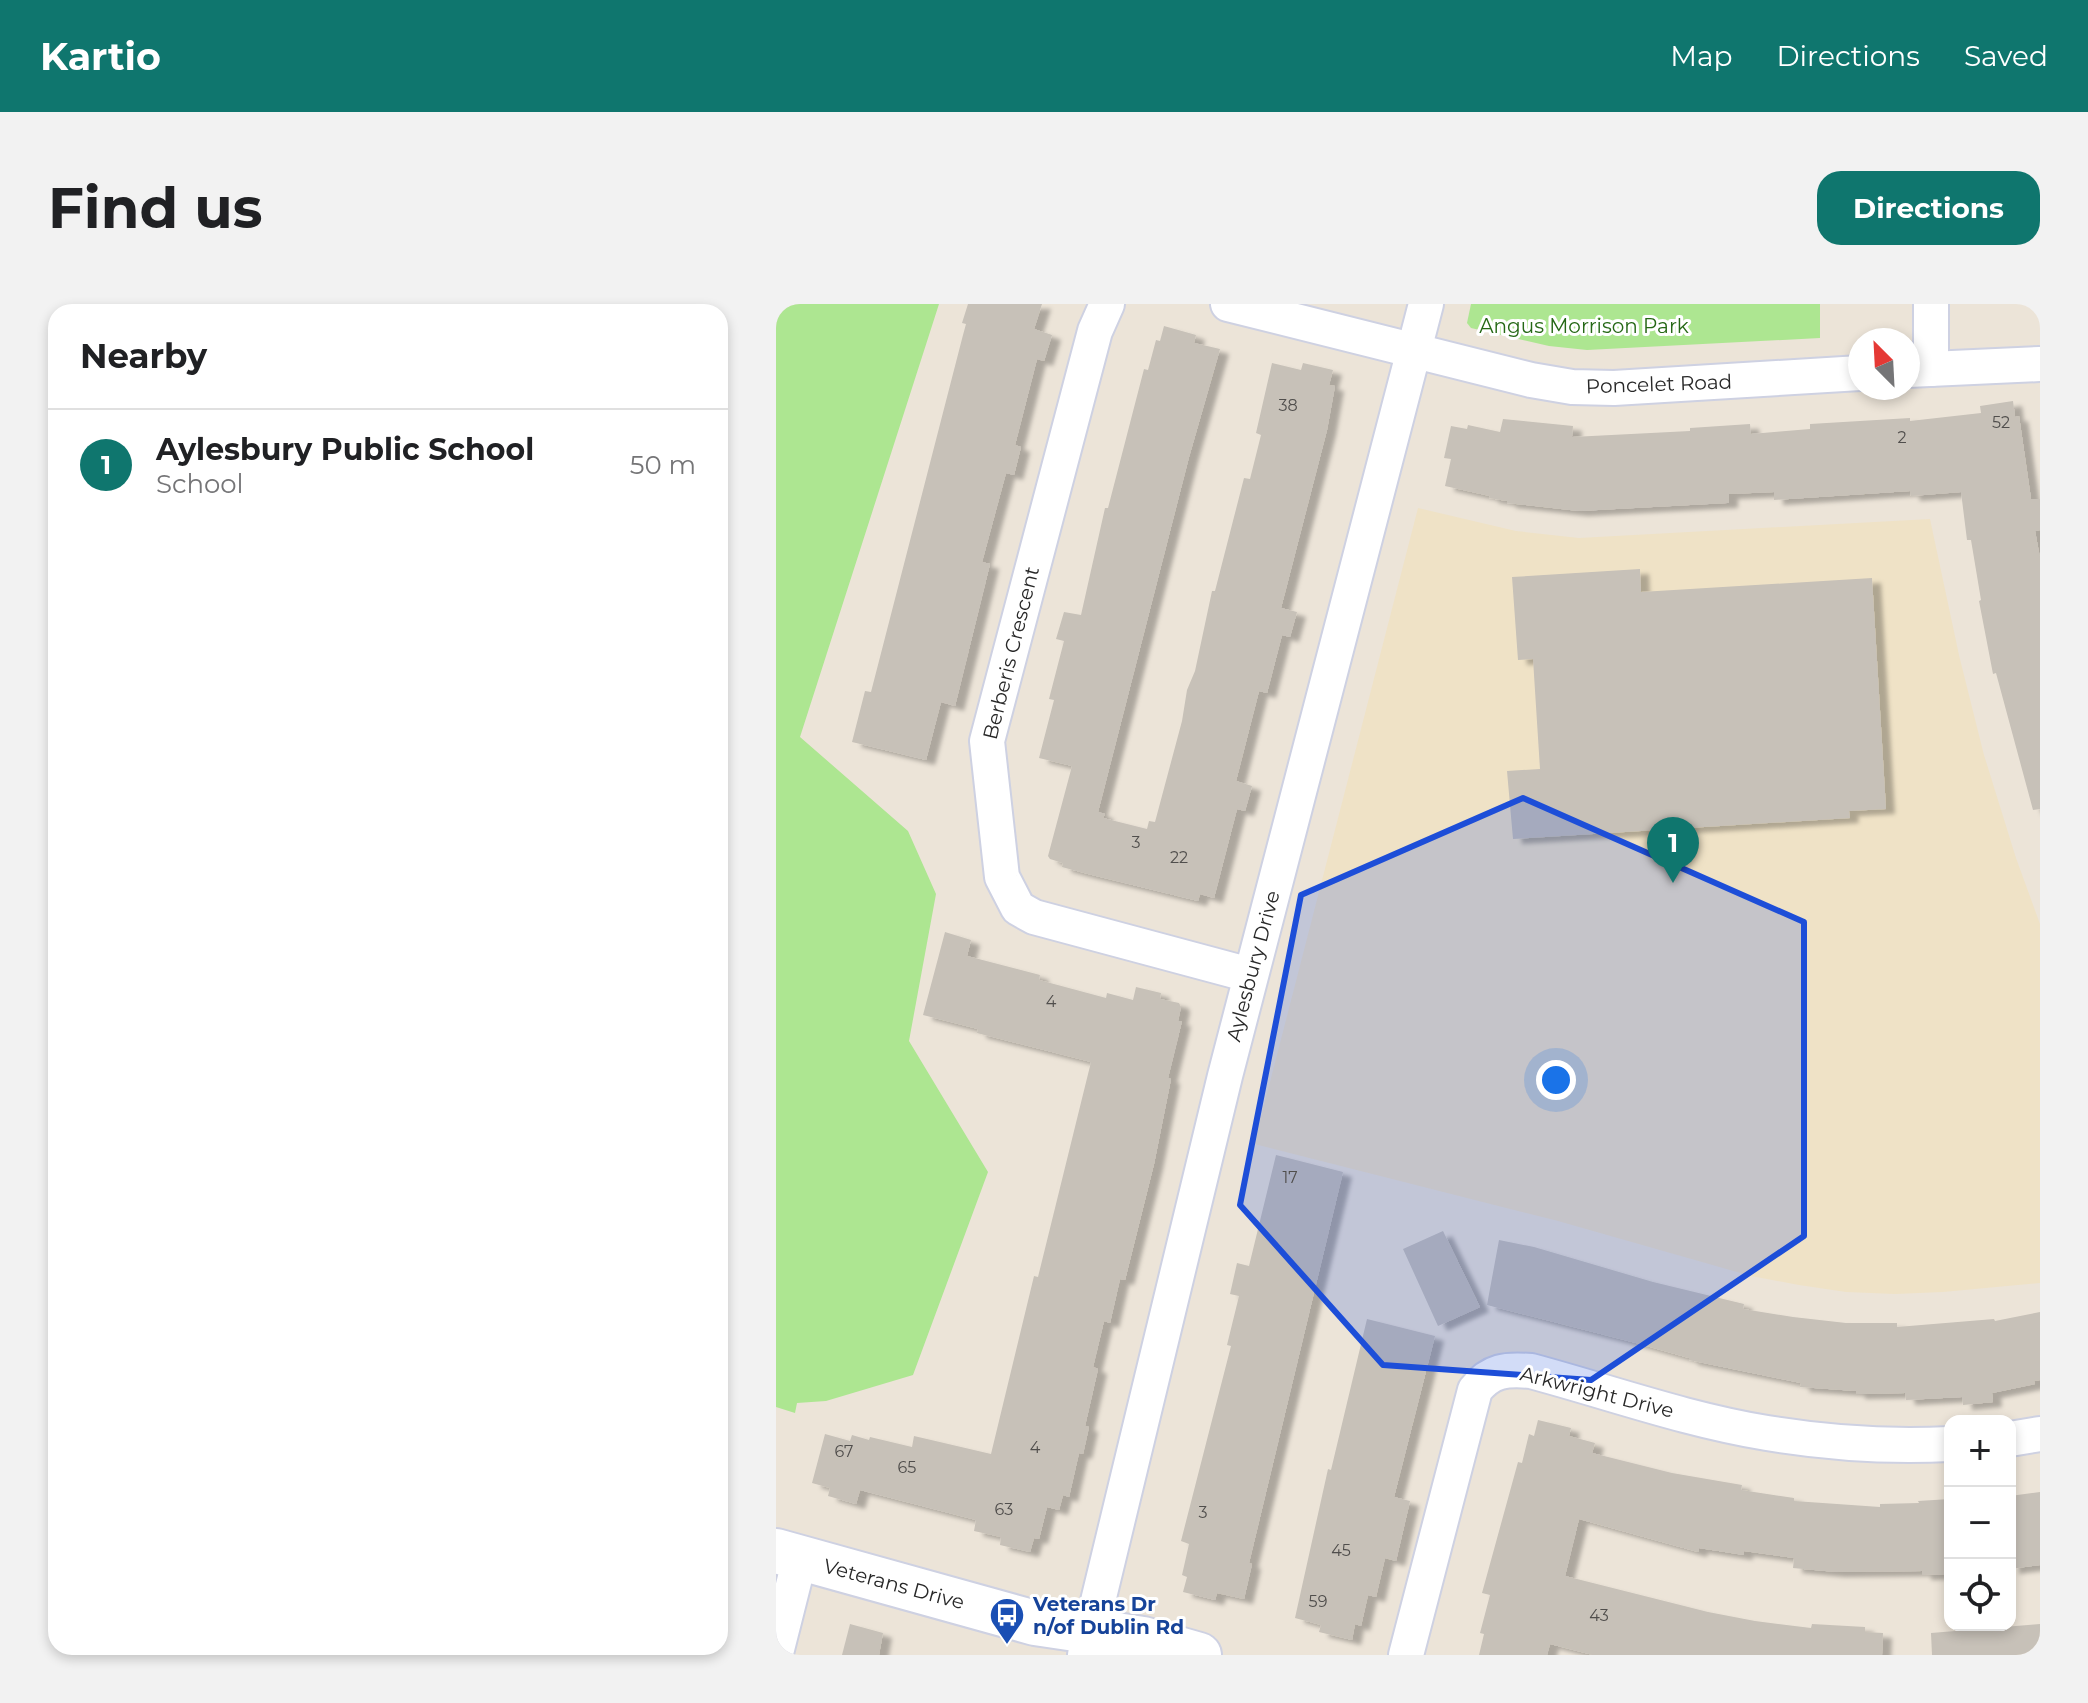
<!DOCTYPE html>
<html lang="en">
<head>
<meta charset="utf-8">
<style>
  body { margin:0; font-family:Montserrat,sans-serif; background:#f2f2f2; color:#202124 }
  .controls { position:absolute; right:24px; bottom:24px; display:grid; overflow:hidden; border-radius:16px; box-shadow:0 4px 12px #0003 }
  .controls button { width:72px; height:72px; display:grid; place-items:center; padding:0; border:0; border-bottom:2px solid #e0e0e0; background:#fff; color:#202124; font:40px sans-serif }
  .compass { position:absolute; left:1072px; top:24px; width:72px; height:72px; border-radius:50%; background:#fff; box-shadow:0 4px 12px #0003; rotate:336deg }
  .you { position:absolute; left:780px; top:776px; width:28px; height:28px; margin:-20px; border:6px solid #fff; border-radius:50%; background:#1a73e8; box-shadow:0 0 0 12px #1a73e833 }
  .badge { display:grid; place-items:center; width:52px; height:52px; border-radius:50%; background:#0f766e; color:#fff; font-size:26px; font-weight:700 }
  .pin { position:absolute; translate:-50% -66px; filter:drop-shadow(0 2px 4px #0008) }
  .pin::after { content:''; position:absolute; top:42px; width:28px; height:24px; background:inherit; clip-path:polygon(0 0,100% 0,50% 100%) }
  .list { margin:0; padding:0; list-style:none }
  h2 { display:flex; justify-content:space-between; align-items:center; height:104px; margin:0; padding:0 32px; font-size:34px }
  h2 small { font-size:26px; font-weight:400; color:#757577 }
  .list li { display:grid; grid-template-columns:52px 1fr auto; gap:24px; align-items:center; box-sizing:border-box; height:112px; padding:0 32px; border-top:2px solid #e0e0e0 }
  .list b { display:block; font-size:30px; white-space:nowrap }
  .list p { margin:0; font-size:26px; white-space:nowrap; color:#757577 }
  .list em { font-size:26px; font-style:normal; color:#757577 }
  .icon { flex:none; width:44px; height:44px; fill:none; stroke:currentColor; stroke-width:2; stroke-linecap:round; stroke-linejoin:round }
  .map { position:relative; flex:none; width:1264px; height:1351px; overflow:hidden; border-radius:24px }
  header { display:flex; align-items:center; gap:48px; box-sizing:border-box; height:112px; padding:0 40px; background:#0f766e; color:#fff }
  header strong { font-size:38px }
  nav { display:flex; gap:44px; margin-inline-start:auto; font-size:28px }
  .intro { display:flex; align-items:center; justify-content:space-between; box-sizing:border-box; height:192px; padding:0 48px }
  h1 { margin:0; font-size:56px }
  .button { padding:20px 36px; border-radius:24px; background:#0f766e; color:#fff; font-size:28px; font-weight:700 }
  main { display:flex; gap:48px; padding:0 48px }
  aside { flex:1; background:#fff; border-radius:24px; box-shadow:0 4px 12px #0003 }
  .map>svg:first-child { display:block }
  .education { fill:#efe2c6 }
  .green { fill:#ade691 }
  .building { fill:#c7c1b8; filter:url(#shadow) }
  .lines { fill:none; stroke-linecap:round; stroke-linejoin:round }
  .street-casing { stroke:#ced1e2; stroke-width:38 }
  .secondary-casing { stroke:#ced1e2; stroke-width:48 }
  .street { stroke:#fff; stroke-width:34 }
  .secondary { stroke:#fff; stroke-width:44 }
  .marked { fill:#1d4ed8; fill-opacity:0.2; stroke:#1d4ed8; stroke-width:6; stroke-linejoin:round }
  .labels { text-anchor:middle; stroke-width:6; stroke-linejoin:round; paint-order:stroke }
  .number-label { font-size:16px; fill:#504e4c }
  .park-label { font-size:20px; fill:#256815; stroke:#fff }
  .street-label { font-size:20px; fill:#282828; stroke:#fff }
  .transit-label { font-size:20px; font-weight:bold; fill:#164399; stroke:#fff; text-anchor:start }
</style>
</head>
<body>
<header>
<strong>Kartio</strong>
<nav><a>Map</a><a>Directions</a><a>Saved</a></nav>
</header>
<div class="intro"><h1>Find us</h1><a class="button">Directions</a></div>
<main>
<aside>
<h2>Nearby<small></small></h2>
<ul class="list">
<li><span class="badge">1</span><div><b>Aylesbury Public School</b><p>School</p></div><em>50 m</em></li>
</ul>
</aside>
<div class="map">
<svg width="1264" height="1351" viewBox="0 0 1264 1351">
  <defs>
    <filter id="shadow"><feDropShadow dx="9" dy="5" stdDeviation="2" flood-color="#0004"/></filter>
  </defs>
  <rect width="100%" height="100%" fill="#ece4d8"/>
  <path class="education" d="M 642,204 L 740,227 L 803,234 L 1154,215 L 1183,351 L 1208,451 L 1240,554 L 1264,620 L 1264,979 L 1167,988 L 1119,990 L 1070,988 L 1023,981 L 975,972 L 782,917 L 478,840 Z"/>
  <g class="green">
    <path d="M 0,0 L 163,0 L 24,433 L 132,527 L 160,590 L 133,737 L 212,868 L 137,1071 L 50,1097 L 21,1099 L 19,1109 L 0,1103 Z"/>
    <path d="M 695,0 L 1044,0 L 1044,34 L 811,46 L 773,42 L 695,24 L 691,19 Z"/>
  </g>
  <g class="building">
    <path d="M 192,0 L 266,0 L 258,25 L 276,31 L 268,57 L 261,55 L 239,141 L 245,143 L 238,171 L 230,169 L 206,258 L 214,260 L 179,402 L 165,398 L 150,456 L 76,438 L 89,387 L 95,388 L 187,31 L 190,20 L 186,19 Z"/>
    <path d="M 388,22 L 420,31 L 418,39 L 444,45 L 413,153 L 322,508 L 329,510 L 327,514 L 371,525 L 373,517 L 379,518 L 406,417 L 411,386 L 419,367 L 436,287 L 439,287 L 468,174 L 474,175 L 485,131 L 480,129 L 496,59 L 525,66 L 527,59 L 557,66 L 553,81 L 559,82 L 551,126 L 505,304 L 521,308 L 514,333 L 506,331 L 491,389 L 483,387 L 460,477 L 476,482 L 469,507 L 461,505 L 438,594 L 424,590 L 422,597 L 312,570 L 286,563 L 287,559 L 274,555 L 272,552 L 296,462 L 263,454 L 278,396 L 273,395 L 288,337 L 280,335 L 288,308 L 305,311 L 329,204 L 332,204 L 368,65 L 372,66 L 380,36 L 384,37 Z"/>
    <path d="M 1237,97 L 1239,113 L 1243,112 L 1255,195 L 1264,195 L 1264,226 L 1259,227 L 1264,254 L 1264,505 L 1257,506 L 1220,369 L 1217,370 L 1203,297 L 1205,296 L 1195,236 L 1191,236 L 1185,188 L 1135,192 L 1134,187 L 998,196 L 998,188 L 953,190 L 953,199 L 951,199 L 803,207 L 731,199 L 731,197 L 713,194 L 714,192 L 669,182 L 675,155 L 668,154 L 675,122 L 691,125 L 692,121 L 724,128 L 727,115 L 797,122 L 796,133 L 914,127 L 914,124 L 974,120 L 975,130 L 1034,125 L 1034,120 L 1134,114 L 1134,117 L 1205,109 L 1204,102 Z"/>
    <path d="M 864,265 L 865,288 L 1096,274 L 1110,505 L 1073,507 L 1074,514 L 737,535 L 731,467 L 764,465 L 757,355 L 742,356 L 736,273 Z"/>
    <path d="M 169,628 L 195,636 L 191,652 L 264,671 L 263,676 L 330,694 L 331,689 L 357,696 L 360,683 L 385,689 L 384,695 L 403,699 L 405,703 L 402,717 L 406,717 L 392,774 L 395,775 L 378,860 L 349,976 L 344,975 L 334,1019 L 328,1017 L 317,1063 L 322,1065 L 309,1122 L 313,1123 L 307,1150 L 303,1149 L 293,1193 L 287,1191 L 283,1206 L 271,1203 L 263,1235 L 258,1234 L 254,1248 L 224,1241 L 225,1233 L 198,1227 L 200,1216 L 84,1186 L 80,1200 L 52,1192 L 54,1184 L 36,1179 L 49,1130 L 74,1137 L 76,1131 L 93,1136 L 94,1133 L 136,1143 L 138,1132 L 215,1150 L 258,972 L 262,973 L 315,758 L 201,729 L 202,725 L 147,711 Z"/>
    <path d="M 500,851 L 567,868 L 473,1259 L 476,1260 L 468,1295 L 441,1289 L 439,1296 L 407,1288 L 411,1273 L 406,1271 L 413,1240 L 405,1237 L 455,1042 L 451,1041 L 463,992 L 454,990 L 461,959 L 473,962 Z"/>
    <path d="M 667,927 L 704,1003 L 662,1022 L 627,945 Z"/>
    <path d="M 723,936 L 758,943 L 877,978 L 968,1000 L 967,1005 L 1017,1013 L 1070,1019 L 1121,1019 L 1121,1023 L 1218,1015 L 1219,1017 L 1264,1008 L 1264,1076 L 1258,1077 L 1259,1080 L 1216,1089 L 1217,1098 L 1187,1101 L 1186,1093 L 1130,1096 L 1129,1089 L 1080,1090 L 1080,1087 L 1024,1083 L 1025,1079 L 913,1056 L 913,1054 L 860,1039 L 711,1001 Z"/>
    <path d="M 591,1015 L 659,1032 L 618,1193 L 634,1197 L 620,1257 L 609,1254 L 600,1293 L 592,1291 L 585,1322 L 579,1320 L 576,1336 L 543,1328 L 545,1321 L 519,1314 L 552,1165 L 555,1166 Z"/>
    <path d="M 762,1116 L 795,1124 L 793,1132 L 819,1139 L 816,1149 L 896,1169 L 966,1181 L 965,1186 L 1018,1194 L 1018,1197 L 1104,1203 L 1104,1200 L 1143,1199 L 1142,1197 L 1174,1195 L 1174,1270 L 1146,1271 L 1146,1267 L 1060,1268 L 1017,1264 L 1018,1254 L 968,1247 L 968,1251 L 923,1244 L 922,1248 L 803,1215 L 789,1272 L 932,1308 L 979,1317 L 1035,1324 L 1036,1320 L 1089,1323 L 1089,1328 L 1107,1329 L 1106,1351 L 817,1351 L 774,1340 L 771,1351 L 703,1351 L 708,1330 L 704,1329 L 714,1291 L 706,1289 L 742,1158 L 746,1159 L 753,1130 L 758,1132 Z"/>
    <path d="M 1264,1188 L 1264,1261 L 1234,1265 L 1234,1192 Z"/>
    <path d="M 74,1320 L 107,1329 L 103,1351 L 66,1351 Z"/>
    <path d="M 1264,1320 L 1264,1351 L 1156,1351 L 1155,1329 Z"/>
  </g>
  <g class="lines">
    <g class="street-casing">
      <g id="street">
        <path d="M 331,0 L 319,27 L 211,437 L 226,573 L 242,604 L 258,613 L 474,671"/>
        <path d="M 452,0 L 755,76 L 796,83 L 838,84 L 1084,69"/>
        <path d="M 1155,0 L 1155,65"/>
        <path d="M 1132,66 L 1264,60"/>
        <path d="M 1234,1135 L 1264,1130"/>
        <path d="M 0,1349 L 24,1254"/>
        <path d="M 309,1351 L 449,772 L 650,0"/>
        <path d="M 630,1351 L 699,1086 C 715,1066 730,1065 755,1067 C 833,1088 911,1116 991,1129 C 1051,1139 1113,1143 1174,1140"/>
      </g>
    </g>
    <g class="secondary-casing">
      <path id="secondary" d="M 0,1247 L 259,1319 L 367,1335 L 423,1351"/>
    </g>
    <use href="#street" class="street"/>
    <use href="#secondary" class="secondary"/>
  </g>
  <path class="marked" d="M 747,494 L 1028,618 L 1028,932 L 815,1076 L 607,1061 L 464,901 L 525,591 Z"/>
  <defs>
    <g id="bus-pin" transform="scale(1.8)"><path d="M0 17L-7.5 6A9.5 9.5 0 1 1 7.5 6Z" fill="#1a4fb4" stroke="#fff"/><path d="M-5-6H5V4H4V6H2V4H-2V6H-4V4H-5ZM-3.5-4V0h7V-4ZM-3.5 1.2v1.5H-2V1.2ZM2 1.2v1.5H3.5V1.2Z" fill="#fff"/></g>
  </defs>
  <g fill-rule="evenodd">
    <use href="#bus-pin" x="231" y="1311"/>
  </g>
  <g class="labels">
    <g class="number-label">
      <text x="512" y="107">38</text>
      <text x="1225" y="124">52</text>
      <text x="1126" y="139">2</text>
      <text x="360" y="544">3</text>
      <text x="403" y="559">22</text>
      <text x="275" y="703">4</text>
      <text x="514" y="879">17</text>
      <text x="259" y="1149">4</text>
      <text x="68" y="1153">67</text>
      <text x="131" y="1169">65</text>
      <text x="228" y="1211">63</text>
      <text x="427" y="1214">3</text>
      <text x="565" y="1252">45</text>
      <text x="542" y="1303">59</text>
      <text x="823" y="1317">43</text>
    </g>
    <g class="park-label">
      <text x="808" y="29">Angus Morrison Park</text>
    </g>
    <g class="street-label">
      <text transform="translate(883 80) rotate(-2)" y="7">Poncelet Road</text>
      <text transform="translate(235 349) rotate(-76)" y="7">Berberis Crescent</text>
      <text transform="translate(477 662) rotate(-75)" y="7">Aylesbury Drive</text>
      <text transform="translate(821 1088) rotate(14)" y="7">Arkwright Drive</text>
      <text transform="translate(118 1280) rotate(15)" y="7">Veterans Drive</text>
    </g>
    <g class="transit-label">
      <text x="257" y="1307">Veterans Dr<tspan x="257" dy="23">n/of Dublin Rd</tspan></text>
    </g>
  </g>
</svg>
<div class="controls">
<button>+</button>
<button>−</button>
<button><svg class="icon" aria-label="locate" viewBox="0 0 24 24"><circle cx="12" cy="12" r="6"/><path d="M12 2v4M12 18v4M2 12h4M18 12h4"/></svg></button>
</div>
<svg class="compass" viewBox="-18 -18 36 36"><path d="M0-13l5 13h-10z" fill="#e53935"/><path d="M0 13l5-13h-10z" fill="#757577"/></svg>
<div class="you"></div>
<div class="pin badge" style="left:897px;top:579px">1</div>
</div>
</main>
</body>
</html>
